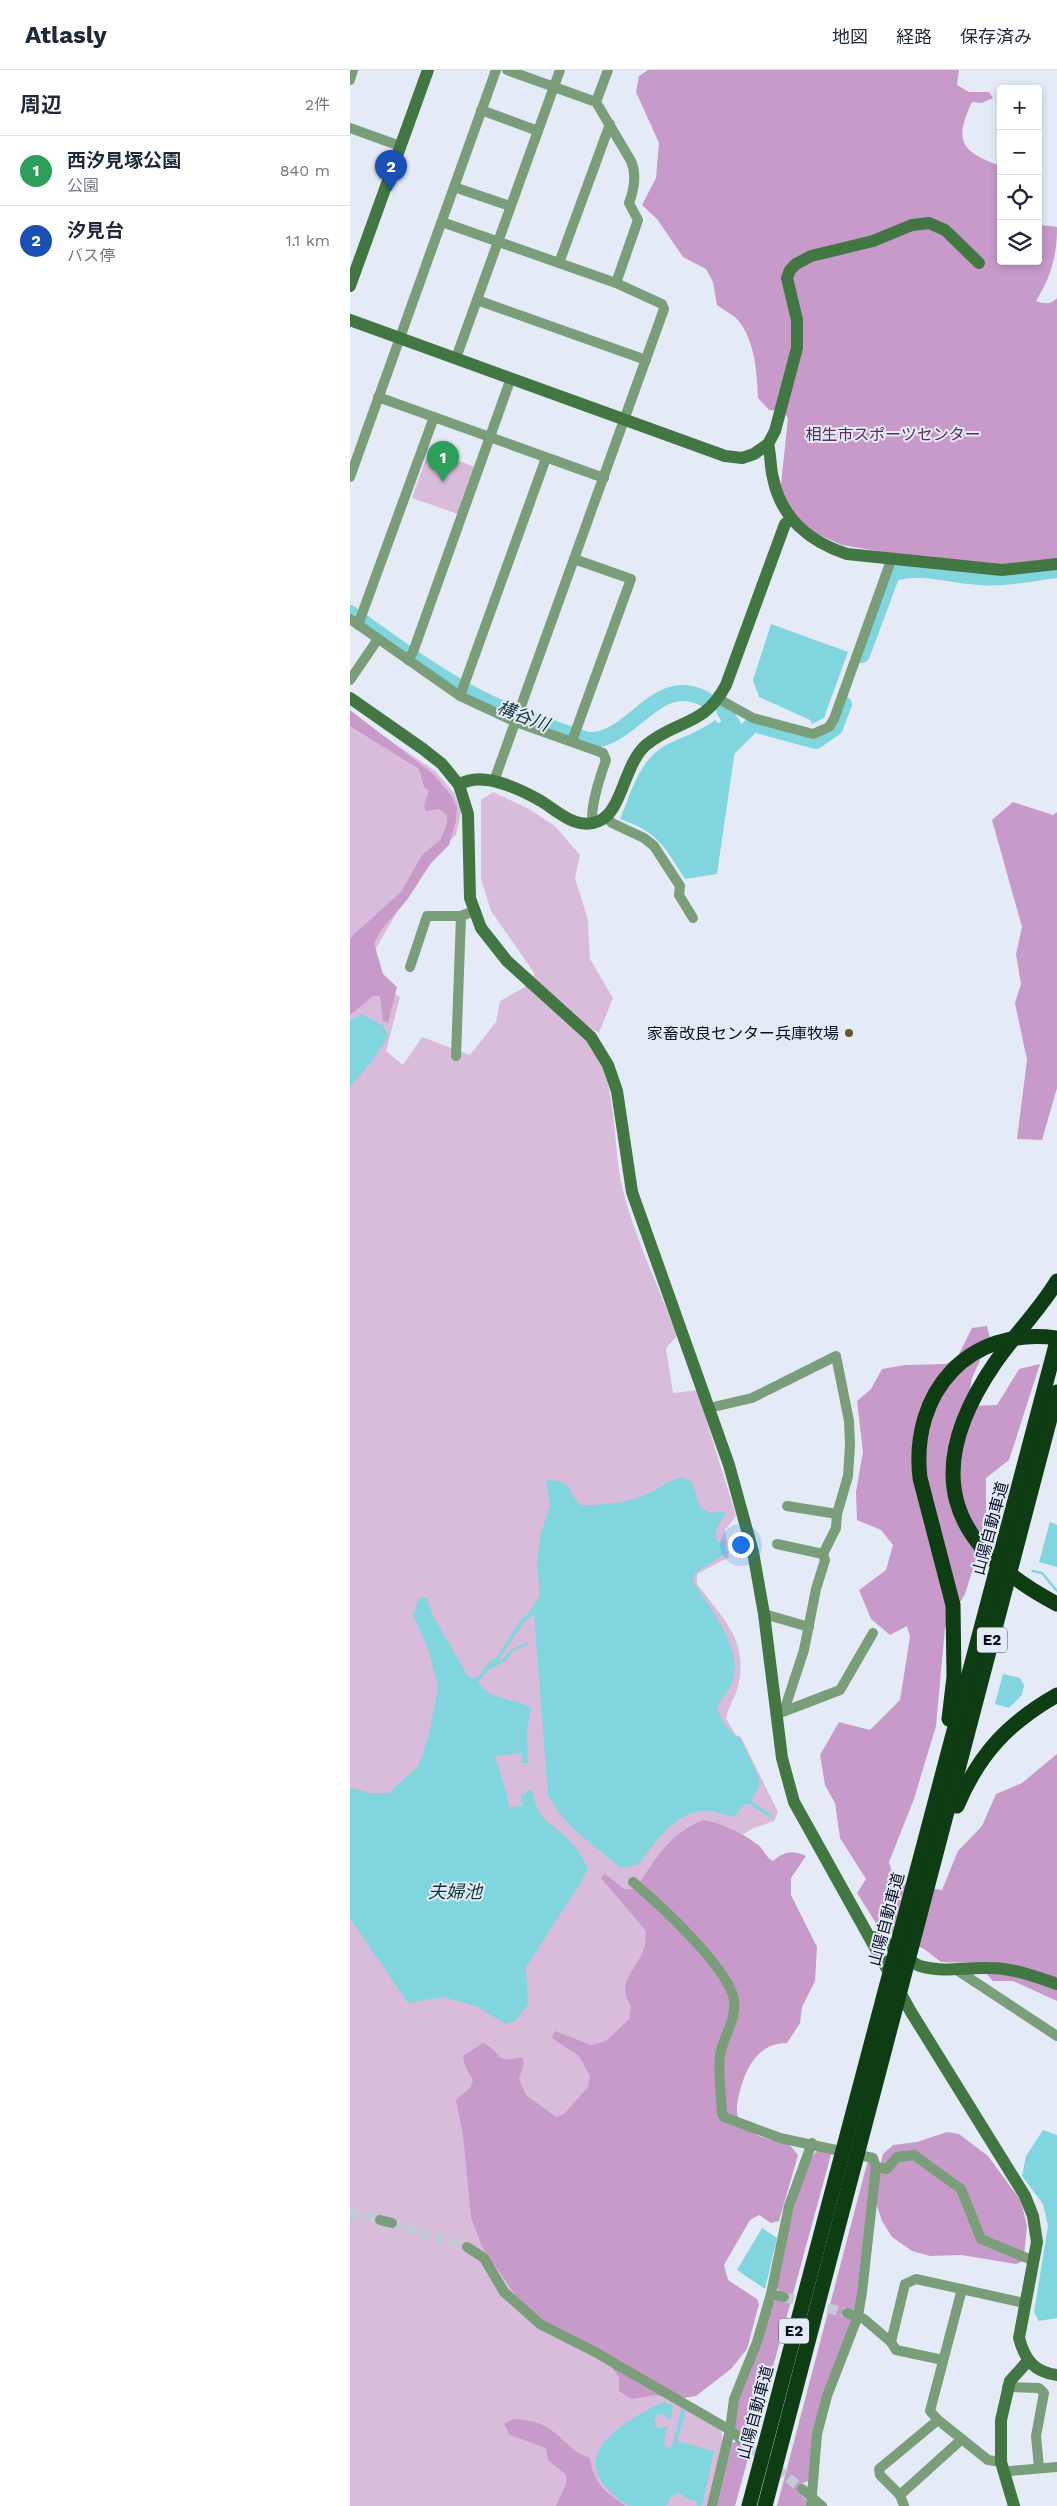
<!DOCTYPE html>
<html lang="ja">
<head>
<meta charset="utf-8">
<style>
  body { margin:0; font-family:"Work Sans","Noto Sans JP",sans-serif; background:#f6f6f7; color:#1f2937 }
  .controls { position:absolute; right:15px; top:15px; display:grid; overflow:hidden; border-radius:5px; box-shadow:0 2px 8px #0003 }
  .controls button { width:45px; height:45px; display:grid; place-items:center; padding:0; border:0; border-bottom:1px solid #e0e1e3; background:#fff; color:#1f2937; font:25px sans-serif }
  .you { position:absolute; left:390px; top:1474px; width:18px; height:18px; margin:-12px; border:4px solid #fff; border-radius:50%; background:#1a73e8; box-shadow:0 0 0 8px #1a73e833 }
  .badge { display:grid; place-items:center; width:32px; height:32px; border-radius:50%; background:#2563eb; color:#fff; font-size:16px; font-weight:700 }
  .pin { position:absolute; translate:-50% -41px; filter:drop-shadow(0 1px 2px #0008) }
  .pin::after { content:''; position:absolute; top:26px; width:18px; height:15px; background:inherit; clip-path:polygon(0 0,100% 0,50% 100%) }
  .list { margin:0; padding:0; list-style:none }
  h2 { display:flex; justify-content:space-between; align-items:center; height:65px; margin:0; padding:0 20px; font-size:21px }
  h2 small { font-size:16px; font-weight:400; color:#747a83 }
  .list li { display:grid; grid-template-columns:32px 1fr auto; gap:15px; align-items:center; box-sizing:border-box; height:70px; padding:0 20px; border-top:1px solid #e0e1e3 }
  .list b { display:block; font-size:19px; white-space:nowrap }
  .list p { margin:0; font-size:16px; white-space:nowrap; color:#747a83 }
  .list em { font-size:16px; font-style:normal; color:#747a83 }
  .icon { flex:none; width:28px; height:28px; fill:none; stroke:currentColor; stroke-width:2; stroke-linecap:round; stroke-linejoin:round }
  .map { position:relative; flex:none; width:707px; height:2436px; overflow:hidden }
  header { display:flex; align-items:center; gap:30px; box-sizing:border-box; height:70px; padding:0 25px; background:#fff; border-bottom:1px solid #e0e1e3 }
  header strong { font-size:24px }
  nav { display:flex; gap:28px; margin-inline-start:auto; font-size:18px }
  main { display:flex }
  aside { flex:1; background:#fff }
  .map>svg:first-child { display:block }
  .green { fill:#d9bcdb }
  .forest { fill:#c79ac9 }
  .water { fill:#81d5de }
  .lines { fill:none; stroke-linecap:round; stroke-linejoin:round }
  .stream { stroke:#81d5de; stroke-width:2.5 }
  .river { stroke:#81d5de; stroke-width:16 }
  .street-tunnel { stroke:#c4cad6; stroke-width:10; stroke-dasharray:10 5; stroke-linecap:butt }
  .street { stroke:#7a9d7a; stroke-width:10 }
  .secondary { stroke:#427743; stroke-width:12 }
  .highway { stroke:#0f3d13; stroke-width:15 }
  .poi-dot { fill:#6b5524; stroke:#e5ebf6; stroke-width:2 }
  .labels { text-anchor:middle; stroke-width:4; stroke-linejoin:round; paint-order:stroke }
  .shield { fill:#e5ebf6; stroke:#4a5263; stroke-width:1 }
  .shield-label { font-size:15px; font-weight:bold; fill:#071024 }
  .park-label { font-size:16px; fill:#612b65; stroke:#e5ebf6 }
  .poi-label { font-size:16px; fill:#071024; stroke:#e5ebf6; text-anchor:end }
  .street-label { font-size:16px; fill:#071024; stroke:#e5ebf6 }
  .water-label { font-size:18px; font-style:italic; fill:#10393d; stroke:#e5ebf6 }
</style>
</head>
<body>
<header>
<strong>Atlasly</strong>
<nav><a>地図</a><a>経路</a><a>保存済み</a></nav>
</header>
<main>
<aside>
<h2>周辺<small>2件</small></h2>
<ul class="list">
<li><span class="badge" style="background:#2e9e5b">1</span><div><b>西汐見塚公園</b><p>公園</p></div><em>840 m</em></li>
<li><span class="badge" style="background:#1a4fb4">2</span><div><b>汐見台</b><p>バス停</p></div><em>1.1 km</em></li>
</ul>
</aside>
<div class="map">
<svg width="707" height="2436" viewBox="0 0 707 2436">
  <rect width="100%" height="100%" fill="#e5ebf6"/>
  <g class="green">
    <path d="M 79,380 L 125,397 L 108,444 L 62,428 Z"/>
    <path d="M 0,643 L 85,701 L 104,723 L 111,742 L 106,765 L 76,792 L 21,887 L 29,913 L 50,927 L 36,981 L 53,995 L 72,967 L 120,985 L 146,952 L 150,931 L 175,917 L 185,904 L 141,841 L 131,809 L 131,730 L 143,722 L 179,739 L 205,756 L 230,785 L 225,808 L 238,850 L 240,889 L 263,928 L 249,963 L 231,952 C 234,975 248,982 255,1003 C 266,1039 264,1079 272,1116 C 284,1167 309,1217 327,1266 L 316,1278 L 323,1323 L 347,1320 L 386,1446 L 375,1460 L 379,1487 L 347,1504 L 347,1514 C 373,1549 401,1572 387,1620 C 383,1631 378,1639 376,1649 L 386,1665 L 391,1667 L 428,1742 L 424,1751 L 404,1758 L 392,1765 L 311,1836 L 276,2003 L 139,2175 L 371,2358 L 373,2373 L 357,2436 L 0,2436 Z"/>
  </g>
  <g class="forest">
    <path d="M 298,0 L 609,0 L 607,15 L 619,22 L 639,22 L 643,28 L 632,33 L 622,32 C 603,72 612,82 651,96 L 651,191 L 688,191 L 688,151 L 691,155 L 707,157 C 707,186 701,206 686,231 C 694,234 701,235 707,228 L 707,489 L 657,495 L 568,488 L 492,475 L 465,463 L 442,444 L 430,424 L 438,348 L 433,341 L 419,340 L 408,328 C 407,302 405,270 387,249 C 382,244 373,240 367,235 L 363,212 L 356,199 L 333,187 L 307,149 L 292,135 L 306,108 L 309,73 L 286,22 L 289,6 Z"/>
    <path d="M 0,640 L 83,704 L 100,724 L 107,737 L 106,751 L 99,775 L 81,793 L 57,830 L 32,859 L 24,873 L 33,904 L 47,917 L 38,953 L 33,951 L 30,926 L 23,926 L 0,945 L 0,868 L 51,822 L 72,785 L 90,770 L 97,754 L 97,745 L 89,739 L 76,741 L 74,736 L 79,721 L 74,717 L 69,699 L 0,656 Z"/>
    <path d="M 663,732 L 703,745 L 707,742 L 707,1018 L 692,1070 L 667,1069 L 677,990 L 665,933 L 671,914 L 666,884 L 672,857 L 642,750 Z"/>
    <path d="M 637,1256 L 640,1268 L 622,1308 L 617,1336 L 647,1335 L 669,1299 L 690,1294 L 659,1390 L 636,1408 L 636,1457 L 615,1524 L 595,1558 L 586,1656 L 564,1729 L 539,1792 L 545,1813 L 592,1820 L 608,1781 L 632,1756 L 646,1724 L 672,1713 L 707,1684 L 707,1931 L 663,1911 L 643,1911 L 626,1893 L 591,1892 L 574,1879 L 529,1858 L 507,1823 L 516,1809 L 490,1768 L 485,1733 L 475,1715 L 470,1685 L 489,1652 L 520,1660 L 550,1630 L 560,1567 L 557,1556 L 540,1565 L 521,1549 L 509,1520 L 536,1500 L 543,1475 L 531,1460 L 507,1450 L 506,1422 L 513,1382 L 507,1331 L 521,1319 L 532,1299 L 555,1295 L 596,1294 L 608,1286 L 622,1258 Z"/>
    <path d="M 354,1750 C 374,1754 390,1762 407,1774 C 414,1779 415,1787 423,1791 C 435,1781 442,1780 456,1786 L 441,1808 L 441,1825 L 467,1877 L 465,1911 L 452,1937 L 450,1953 L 437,1973 C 407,1973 395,1999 389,2025 C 387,2034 385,2042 390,2051 C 400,2066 421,2071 438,2073 L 448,2085 L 429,2151 L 421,2153 L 409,2145 L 400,2150 L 374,2195 L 378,2210 L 407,2229 L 409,2234 L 397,2279 L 381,2299 L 346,2326 L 333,2328 L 305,2325 L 281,2329 L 269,2321 L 269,2307 L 258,2293 L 192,2257 L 171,2233 L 132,2177 L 121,2147 L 113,2065 L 106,2030 L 120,2018 L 123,2010 L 115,1996 L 113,1986 L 133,1973 C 153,1982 143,1994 172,1987 L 174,1993 L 169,2009 L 176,2025 L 206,2047 L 214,2044 L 238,2017 L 240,2006 L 229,1986 L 202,1968 L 205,1961 L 241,1975 L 256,1971 L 279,1949 L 281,1937 C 266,1911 284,1904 293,1881 C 296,1875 295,1867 296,1861 L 251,1808 L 255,1804 L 274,1819 L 285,1819 C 306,1790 318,1763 354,1750 Z"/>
    <path d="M 597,2062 L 609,2064 L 638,2086 L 671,2131 L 677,2156 L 674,2187 L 671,2192 L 666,2194 L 611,2185 L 580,2186 L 562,2181 L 542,2167 L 532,2151 L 526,2133 L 527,2108 L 533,2084 L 543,2075 L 567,2072 Z"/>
    <path d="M 467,2081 L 482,2081 L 385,2436 L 367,2436 L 382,2373 L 387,2371 C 378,2334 410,2269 423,2233 L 430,2222 L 426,2217 C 432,2191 450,2095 467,2081 Z"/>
    <path d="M 518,2090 L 522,2093 L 505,2239 L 502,2240 L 502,2250 L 458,2411 L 451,2414 L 449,2423 L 456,2430 L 457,2436 L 427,2436 Z"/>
    <path d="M 163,2349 C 175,2350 187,2351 198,2358 C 213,2367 222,2383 240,2388 C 243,2413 256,2423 276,2436 L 206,2436 L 216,2414 L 216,2405 L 198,2390 L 196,2378 L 160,2365 L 154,2354 Z"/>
  </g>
  <g class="water">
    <path d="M 421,554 L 498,582 L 474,648 L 462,654 L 460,650 L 409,627 L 403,610 Z"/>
    <path d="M 365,650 L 380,665 L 377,670 L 385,680 L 367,804 L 335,809 C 315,777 308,762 270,749 C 281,723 289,690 316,675 C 334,666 349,662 365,650 Z"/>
    <path d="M 12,944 L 34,956 L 38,966 L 23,990 L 0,1017 L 0,951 Z"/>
    <path d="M 333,1407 L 342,1412 L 350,1436 L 359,1443 L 373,1441 L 375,1444 L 366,1460 L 367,1472 L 374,1472 L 376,1483 L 345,1503 L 343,1511 C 359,1538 397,1581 381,1615 C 377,1623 371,1629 367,1638 C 370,1648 380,1665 390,1668 L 409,1708 L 409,1717 L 401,1731 L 421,1744 L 424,1750 L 399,1734 L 395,1734 L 383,1747 C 375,1745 367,1742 359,1741 C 328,1738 305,1772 289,1794 L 271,1798 C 246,1777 212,1754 198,1725 L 184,1544 L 174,1552 L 149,1589 L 150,1591 L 162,1579 L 177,1572 L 178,1574 L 163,1581 L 156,1591 L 138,1600 L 128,1612 C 139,1631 164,1627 181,1638 L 177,1661 L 178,1693 L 171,1693 L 172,1683 L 145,1686 L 157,1724 L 159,1737 L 172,1736 L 171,1725 L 176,1724 L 176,1721 L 182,1720 C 189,1756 203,1751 223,1774 C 229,1781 233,1790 238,1798 L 230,1814 L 176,1897 L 178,1935 L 166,1950 L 155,1954 L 128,1937 L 93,1927 L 58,1933 L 0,1848 L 0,1718 L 21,1723 L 39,1723 L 69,1695 L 79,1664 L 88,1617 L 79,1582 L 63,1544 L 70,1527 L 77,1528 L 83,1546 L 118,1606 L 123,1609 L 129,1606 L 138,1593 L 147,1587 L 171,1549 L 177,1545 L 190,1525 L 187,1492 L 190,1467 L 200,1435 L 196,1411 C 223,1408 215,1420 231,1435 C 253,1435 278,1433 297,1424 C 310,1418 319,1410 333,1407 Z"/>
    <path d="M 700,1452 L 707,1455 L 707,1497 L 689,1492 Z"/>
    <path d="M 653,1604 L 670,1608 L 674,1615 L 672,1625 L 659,1638 L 645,1634 Z"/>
    <path d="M 693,2060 L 707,2065 L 707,2248 L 689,2251 L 684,2242 L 698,2156 L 693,2134 L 672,2106 L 676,2086 Z"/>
    <path d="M 412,2158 L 427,2168 L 415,2219 L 387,2200 Z"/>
    <path d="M 314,2332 L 323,2335 L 321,2349 L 319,2350 L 314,2344 L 307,2345 L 304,2350 L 306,2356 L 310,2359 L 318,2356 L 314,2372 L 315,2376 L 319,2378 L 322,2376 L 332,2337 L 335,2345 L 327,2371 L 364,2381 L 352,2436 L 347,2436 L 346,2431 L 340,2430 L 329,2423 L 320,2427 L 317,2436 C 306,2436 293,2436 282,2436 C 272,2434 261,2423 255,2416 C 230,2386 261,2361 287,2346 C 296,2341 304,2335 314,2332 Z"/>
  </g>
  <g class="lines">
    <path class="stream" d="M 683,1501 L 692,1503 L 707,1521"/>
    <g class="river">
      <path d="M 0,543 C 40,571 80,602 124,625 C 160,644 199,657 237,670 C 283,673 305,602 355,629"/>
      <path d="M 512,585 L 542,504 C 568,494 602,506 630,507 C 656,509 682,503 707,500"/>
      <path d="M 374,659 L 383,655 L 374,640"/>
      <path d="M 381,676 L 403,654 L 466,671 L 485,658 L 494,634"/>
    </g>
    <g class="street-tunnel">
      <path d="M 0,2143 L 30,2150"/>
      <path d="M 42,2153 L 117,2177"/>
      <path d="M 434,2227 L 497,2243"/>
      <path d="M 392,2370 L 452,2419"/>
    </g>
    <g class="street">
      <path d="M 157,0 L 246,32 L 281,91 C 287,105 284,120 279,133 L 288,150 L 266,213"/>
      <path d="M 0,10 L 3,0"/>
      <path d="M 246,32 L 258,0"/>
      <path d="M 131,40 L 188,61"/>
      <path d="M 0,58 L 50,76"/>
      <path d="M 104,117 L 160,136"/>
      <path d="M 92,152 L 266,213 L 312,234 L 314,239 L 144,711"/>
      <path d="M 209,193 L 260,54"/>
      <path d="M 127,230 L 296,290"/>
      <path d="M 106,288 L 210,0"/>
      <path d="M 28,327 L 254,408"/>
      <path d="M 0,407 L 146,0"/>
      <path d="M 0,549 L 110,626 L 166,652 L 253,683 L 256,690 C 251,704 239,740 243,753"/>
      <path d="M 8,555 L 84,347"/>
      <path d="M 58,590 L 63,582 L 161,308"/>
      <path d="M 0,610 L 28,569"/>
      <path d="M 110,626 L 196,388"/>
      <path d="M 369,629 L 403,648 L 463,664 L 479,657 L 484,649 L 539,496 L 540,489"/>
      <path d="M 222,671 L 281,509 L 224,489"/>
      <path d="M 256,747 L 262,753 L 294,768 L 304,776 L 330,816 L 329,825 L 343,848"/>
      <path d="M 60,897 L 77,846 L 111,846"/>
      <path d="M 106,986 L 111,846 L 124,841"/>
      <path d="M 359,1338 L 402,1328 L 486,1286 L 499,1351 L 500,1375 L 498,1406 L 487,1444 L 486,1458 L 473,1484 L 475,1490 L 466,1519 L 454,1580 L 434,1641"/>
      <path d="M 437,1436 L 487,1444"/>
      <path d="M 427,1474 L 473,1484"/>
      <path d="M 414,1544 L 459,1557"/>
      <path d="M 430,1643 L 490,1620 L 523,1563"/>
      <path d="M 283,1812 C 308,1833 379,1898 384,1930 C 387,1949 373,1967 370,1985 C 368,2004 371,2024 372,2043 L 374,2047 L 430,2068 L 523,2088 L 526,2097 L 512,2222 L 508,2246 L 477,2326 L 467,2364 L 461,2436"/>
      <path d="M 607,1900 L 707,1966"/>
      <path d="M 526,2097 L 537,2099 L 547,2087 L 564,2085 L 611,2119 L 631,2169 L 684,2191"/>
      <path d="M 30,2150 L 42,2153"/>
      <path d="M 117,2177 L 134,2188 L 154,2222 L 190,2254 L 245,2282 L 380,2360 L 392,2370"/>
      <path d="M 612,2219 L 580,2341 L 588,2350 L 638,2390 L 651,2392"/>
      <path d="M 421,2224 L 434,2227"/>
      <path d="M 497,2243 L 514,2249 L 541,2272"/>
      <path d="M 593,2290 L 546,2280 L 541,2272 L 555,2214 L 566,2209 L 674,2233"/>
      <path d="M 657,2317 L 689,2318 L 694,2323 L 686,2366 L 689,2398"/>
      <path d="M 654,2404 L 660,2401 L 707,2397"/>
      <path d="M 452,2419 L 472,2436"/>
      <path d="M 550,2425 L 530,2405 L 529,2399 L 588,2350"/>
      <path d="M 362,2436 L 380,2360 L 384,2329 L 407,2272 L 421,2224 L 439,2136 L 462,2073"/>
      <path d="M 554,2436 L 550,2425 L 612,2369"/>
    </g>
    <g class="secondary">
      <path d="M 0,216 L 78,0"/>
      <path d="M 0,250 L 375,386 L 392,388 L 404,384 L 418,374 L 425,361 L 447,278 L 447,250 L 437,208 L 440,200 L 446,194 L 461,186 L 523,171 L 562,155 L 579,153 L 595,160 L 629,193"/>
      <path d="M 418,374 C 421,385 420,397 423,408 C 431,448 460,472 497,484 L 652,500 L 707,494"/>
      <path d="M 0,628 L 73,679 L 92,694 L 109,715 L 118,744 L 120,828 L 131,858 L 157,891 L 241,967 L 258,995 L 267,1021 L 282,1122 L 379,1395 L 403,1482 L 414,1544 L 432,1688 L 444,1732 L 561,1942 L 675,2126 L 683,2146 L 687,2172 L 669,2268 C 675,2290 684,2302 707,2305"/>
      <path d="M 109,715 C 131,700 170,719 191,731 C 209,742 227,761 249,751 C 272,742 274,694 296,675 C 329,648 353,658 376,615 L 435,454 L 441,449"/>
      <path d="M 521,1867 C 533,1865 555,1891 570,1896 C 593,1903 615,1897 639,1898 C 663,1898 684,1906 707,1914"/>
      <path d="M 664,2436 L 651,2392 L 651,2350 L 660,2311 L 678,2291"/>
    </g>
    <g class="highway">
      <path d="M 707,1211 C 689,1241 664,1265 645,1293 C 572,1399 595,1475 707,1534"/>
      <path d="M 599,1649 L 604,1607 L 603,1535 L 570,1408 C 560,1322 619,1256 707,1268"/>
      <path d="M 607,1736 C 629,1684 658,1653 707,1625"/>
      <path d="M 399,2436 L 707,1271"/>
      <path d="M 415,2436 L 707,1322"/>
    </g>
  </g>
  <circle class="poi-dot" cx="499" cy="963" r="5"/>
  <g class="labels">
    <g class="shield">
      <rect x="627" y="1557.5" width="30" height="25" rx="4"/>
      <rect x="429" y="2248.5" width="30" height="25" rx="4"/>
    </g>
    <g class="shield-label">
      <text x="642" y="1575">E2</text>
      <text x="444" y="2266">E2</text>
    </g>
    <g class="park-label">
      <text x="543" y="370">相生市スポーツセンター</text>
    </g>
    <g class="poi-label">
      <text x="489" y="969">家畜改良センター兵庫牧場</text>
    </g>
    <g class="street-label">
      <text transform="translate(640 1458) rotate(-75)" y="6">山陽自動車道</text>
      <text transform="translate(536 1849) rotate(-75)" y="6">山陽自動車道</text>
      <text transform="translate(405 2342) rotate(-75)" y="6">山陽自動車道</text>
    </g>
    <g class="water-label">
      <text transform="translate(173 646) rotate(21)" y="6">構谷川</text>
      <text x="105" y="1828">夫婦池</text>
    </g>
  </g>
</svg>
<div class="controls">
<button>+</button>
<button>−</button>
<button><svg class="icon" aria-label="locate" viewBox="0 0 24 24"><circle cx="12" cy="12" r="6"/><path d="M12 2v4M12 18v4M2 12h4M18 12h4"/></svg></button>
<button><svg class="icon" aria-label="layers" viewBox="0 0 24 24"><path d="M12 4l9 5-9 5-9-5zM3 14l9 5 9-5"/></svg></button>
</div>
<div class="you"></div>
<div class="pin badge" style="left:93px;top:412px;background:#2e9e5b">1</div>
<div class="pin badge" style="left:41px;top:121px;background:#1a4fb4">2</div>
</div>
</main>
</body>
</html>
